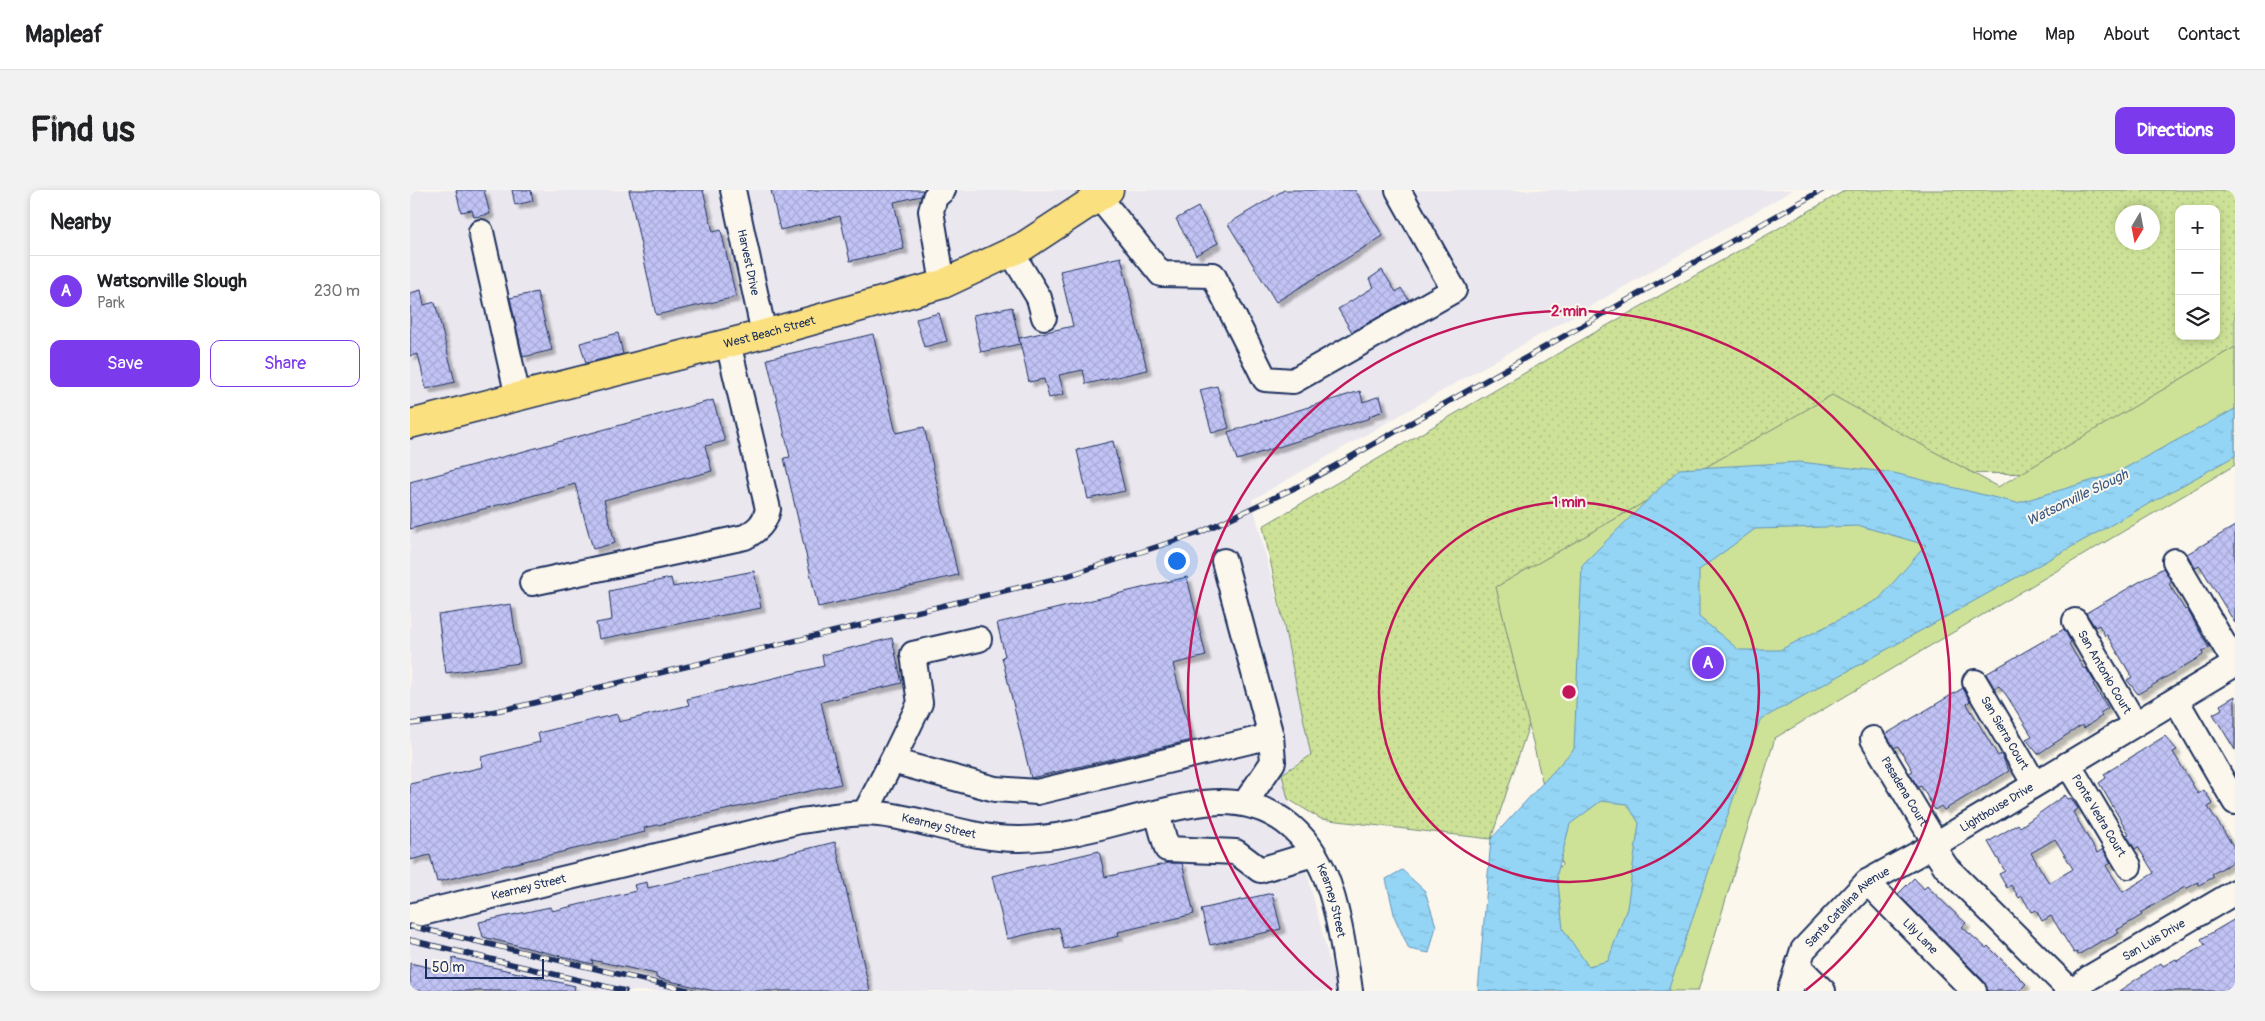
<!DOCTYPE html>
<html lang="en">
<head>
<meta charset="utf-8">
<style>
  body { margin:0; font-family:Pangolin,sans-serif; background:#f2f2f2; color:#202124 }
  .controls { position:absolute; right:15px; top:15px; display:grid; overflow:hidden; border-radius:10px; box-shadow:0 2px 8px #0003 }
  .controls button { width:45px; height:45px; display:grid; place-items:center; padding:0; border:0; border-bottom:1px solid #e0e0e0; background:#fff; color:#202124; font:25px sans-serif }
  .compass { position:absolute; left:1705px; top:15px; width:45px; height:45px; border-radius:50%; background:#fff; box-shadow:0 2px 8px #0003; rotate:190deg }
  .scale { position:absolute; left:15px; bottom:12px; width:119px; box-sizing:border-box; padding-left:5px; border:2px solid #1b2f5e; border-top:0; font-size:14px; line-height:18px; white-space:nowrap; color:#1b2f5e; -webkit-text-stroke:4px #fbf7ec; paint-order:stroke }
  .you { position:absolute; left:766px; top:370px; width:18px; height:18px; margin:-12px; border:4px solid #fff; border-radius:50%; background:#1a73e8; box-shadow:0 0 0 8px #1a73e833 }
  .badge { display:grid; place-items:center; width:32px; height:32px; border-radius:50%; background:#7c3aed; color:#fff; font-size:16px; font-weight:700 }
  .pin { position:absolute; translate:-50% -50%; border:2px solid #fff; box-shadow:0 1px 5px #0006 }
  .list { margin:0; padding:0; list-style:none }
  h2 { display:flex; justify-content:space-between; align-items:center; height:65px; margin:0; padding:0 20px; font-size:21px }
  h2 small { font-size:16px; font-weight:400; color:#757577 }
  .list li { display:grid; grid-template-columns:32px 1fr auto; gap:15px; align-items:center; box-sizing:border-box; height:70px; padding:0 20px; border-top:1px solid #e0e0e0 }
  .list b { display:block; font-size:19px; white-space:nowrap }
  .list p { margin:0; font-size:16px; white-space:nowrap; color:#757577 }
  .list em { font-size:16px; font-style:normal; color:#757577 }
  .actions { display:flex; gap:10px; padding:15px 20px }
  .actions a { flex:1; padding:11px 0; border:1px solid #7c3aed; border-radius:10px; text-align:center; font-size:18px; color:#7c3aed }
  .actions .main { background:#7c3aed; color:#fff }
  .icon { flex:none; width:28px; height:28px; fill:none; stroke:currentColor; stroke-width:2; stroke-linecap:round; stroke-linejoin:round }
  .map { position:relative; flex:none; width:1825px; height:801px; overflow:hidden; border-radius:10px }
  header { display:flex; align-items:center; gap:30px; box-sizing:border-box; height:70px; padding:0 25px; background:#fff; border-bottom:1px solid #e0e0e0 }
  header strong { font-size:24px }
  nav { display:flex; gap:28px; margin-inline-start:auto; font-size:18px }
  .intro { display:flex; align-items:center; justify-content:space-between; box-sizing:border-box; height:120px; padding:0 30px }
  h1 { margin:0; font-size:35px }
  .button { padding:12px 22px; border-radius:10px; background:#7c3aed; color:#fff; font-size:18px; font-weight:700 }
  main { display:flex; gap:30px; padding:0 30px }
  aside { flex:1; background:#fff; border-radius:10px; box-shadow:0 2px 8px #0003 }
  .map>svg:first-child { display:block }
  .built { fill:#eae7ef }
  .grass { fill:url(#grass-dots); stroke:#74887a; fill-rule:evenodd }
  .green { fill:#cde297; stroke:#74887a }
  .water { fill:url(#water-ripples); stroke:#6493b9; fill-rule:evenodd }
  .building { fill:url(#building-cross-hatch); stroke:#1b2f5e; fill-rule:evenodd; filter:url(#shadow) }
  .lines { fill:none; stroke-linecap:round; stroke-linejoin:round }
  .minor-casing { stroke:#1b2f5e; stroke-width:28 }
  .major-casing { stroke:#1b2f5e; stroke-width:31 }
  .minor { stroke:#fbf7ec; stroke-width:24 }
  .major { stroke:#fbe080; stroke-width:28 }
  .rail-casing { stroke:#1b2f5e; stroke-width:5.5 }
  .rail { stroke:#fbf7ec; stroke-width:4; stroke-dasharray:11; stroke-linecap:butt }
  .ring { fill:none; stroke:#c2185b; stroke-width:2.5 }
  .labels { text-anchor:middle; stroke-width:4; stroke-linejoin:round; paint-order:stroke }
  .street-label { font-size:12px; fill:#1b2f5e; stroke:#fbf7ec }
  .water-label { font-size:14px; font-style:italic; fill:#395884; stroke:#fbf7ec }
  .centre { fill:#c2185b; stroke:#fbf7ec; stroke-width:2.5 }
  .ring-label { font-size:15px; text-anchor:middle; font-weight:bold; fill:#c2185b; stroke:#fbf7ec; stroke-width:4; stroke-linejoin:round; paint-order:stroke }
</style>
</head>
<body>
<header>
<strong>Mapleaf</strong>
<nav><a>Home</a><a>Map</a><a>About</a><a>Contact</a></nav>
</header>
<div class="intro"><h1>Find us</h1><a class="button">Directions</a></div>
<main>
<aside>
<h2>Nearby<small></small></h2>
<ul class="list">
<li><span class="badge">A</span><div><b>Watsonville Slough</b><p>Park</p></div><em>230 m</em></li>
</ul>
<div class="actions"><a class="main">Save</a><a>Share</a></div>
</aside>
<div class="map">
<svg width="1825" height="801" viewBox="0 0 1825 801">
  <defs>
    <pattern id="grass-dots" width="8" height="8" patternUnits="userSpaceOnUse" patternTransform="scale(1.25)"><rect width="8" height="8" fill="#cde297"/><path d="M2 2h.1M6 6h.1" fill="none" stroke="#afc285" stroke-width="1.8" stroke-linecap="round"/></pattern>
    <pattern id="water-ripples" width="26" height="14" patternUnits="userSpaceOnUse" patternTransform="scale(1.25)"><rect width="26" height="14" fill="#94d5f5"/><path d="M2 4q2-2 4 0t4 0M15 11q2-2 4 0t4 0" fill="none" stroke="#7fb7d4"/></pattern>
    <pattern id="building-cross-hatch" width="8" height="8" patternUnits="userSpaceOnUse" patternTransform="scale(1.25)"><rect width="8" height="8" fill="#c2c3f5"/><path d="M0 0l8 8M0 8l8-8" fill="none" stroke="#a6a8d4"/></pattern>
    <filter id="shadow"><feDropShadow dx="4.5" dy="4.5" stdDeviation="1" flood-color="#0004"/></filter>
  </defs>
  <rect width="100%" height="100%" fill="#fbf7ec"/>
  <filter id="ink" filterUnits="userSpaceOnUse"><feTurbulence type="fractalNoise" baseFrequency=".02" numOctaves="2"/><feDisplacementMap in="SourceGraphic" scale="10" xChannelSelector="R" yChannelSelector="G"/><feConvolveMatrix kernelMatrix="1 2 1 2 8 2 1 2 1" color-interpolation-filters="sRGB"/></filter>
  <g filter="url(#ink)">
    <path class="built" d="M 0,0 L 1383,0 L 842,310 L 904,561 L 872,584 L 927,801 L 0,801 Z"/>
    <path class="grass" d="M 1436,0 L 1825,0 L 1825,219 L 1704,284 L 1484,283 L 1172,375 L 1081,649 L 911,629 L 878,609 L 872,584 L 901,565 L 853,336 L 1154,160 ZM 1769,19 L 1806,19 L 1806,146 L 1769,146 ZM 1712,22 L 1742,22 L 1742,52 L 1712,52 Z"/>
    <path class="green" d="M 1825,157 L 1825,275 L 1365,548 L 1288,801 L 1067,801 L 1083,785 L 1106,704 L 1152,675 L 1086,397 L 1422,205 L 1588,297 Z"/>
    <g class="water">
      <path d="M 1825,219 L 1825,266 L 1350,530 L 1258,801 L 1068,801 L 1081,649 L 1164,559 L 1172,375 L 1269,279 L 1390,272 L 1484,283 L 1607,313 L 1704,284 ZM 1451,336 L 1516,355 L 1469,409 L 1370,460 L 1329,460 L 1289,427 L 1289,380 L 1345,339 ZM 1191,611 L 1217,614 L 1229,633 L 1217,718 L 1198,771 L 1178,776 L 1153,739 L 1147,684 L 1160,634 Z"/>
      <path d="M 992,680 L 1015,701 L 1026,736 L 1019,763 L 999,759 L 985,728 L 976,689 Z"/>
    </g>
    <g class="building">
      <path d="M 46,0 L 74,0 L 80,24 L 64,27 L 62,20 L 51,22 Z"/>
      <path d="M 102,0 L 121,0 L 123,11 L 105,15 Z"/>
      <path d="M 219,0 L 293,0 L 303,42 L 311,40 L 326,107 L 246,125 Z"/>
      <path d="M 361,0 L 513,0 L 513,2 L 511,6 L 484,12 L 494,59 L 440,71 L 430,26 L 370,40 Z"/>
      <path d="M 874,0 L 945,0 L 973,46 L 866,112 L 818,34 Z"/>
      <path d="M 788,17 L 808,53 L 786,65 L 766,29 Z"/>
      <path d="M 711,67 L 737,180 L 676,194 L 673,180 L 649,185 L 654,204 L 639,208 L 634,189 L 619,192 L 609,148 L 663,136 L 650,81 Z"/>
      <path d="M 972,80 L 986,102 L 991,98 L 999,110 L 942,142 L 928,119 L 964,97 L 959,89 Z"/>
      <path d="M 11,100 L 14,115 L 25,112 L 45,192 L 16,199 L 8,164 L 0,166 L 0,103 Z"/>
      <path d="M 127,102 L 142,160 L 113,167 L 100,108 Z"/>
      <path d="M 602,117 L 610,154 L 571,162 L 563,125 Z"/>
      <path d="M 529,123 L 537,151 L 514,157 L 506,129 Z"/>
      <path d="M 208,143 L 213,164 L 176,173 L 170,153 Z"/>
      <path d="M 463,144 L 486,243 L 514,237 L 548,385 L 408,417 L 374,268 L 380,267 L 357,169 Z"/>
      <path d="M 807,196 L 819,238 L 802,243 L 790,200 Z"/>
      <path d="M 950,201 L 953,212 L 970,206 L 974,221 L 959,226 L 960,228 L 827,270 L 818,242 Z"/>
      <path d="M 303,210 L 315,251 L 295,256 L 302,281 L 194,310 L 205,353 L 183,359 L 165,294 L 0,339 L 0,292 Z"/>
      <path d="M 703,251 L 715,301 L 678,309 L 667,260 Z"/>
      <path d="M 1825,336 L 1825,433 L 1790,376 L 1785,378 L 1777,364 Z"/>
      <path d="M 1753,378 L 1762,392 L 1759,394 L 1775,420 L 1777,419 L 1799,458 L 1792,462 L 1793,465 L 1728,504 L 1717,490 L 1722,487 L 1697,445 L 1695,446 L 1689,435 L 1685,437 L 1676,423 Z"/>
      <path d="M 344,381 L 351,418 L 189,449 L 186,433 L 202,430 L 199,401 L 261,388 L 263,397 Z"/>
      <path d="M 777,387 L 796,466 L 763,474 L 782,550 L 621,588 L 592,467 L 595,466 L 587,433 Z"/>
      <path d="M 101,414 L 110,473 L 36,483 L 28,425 Z"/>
      <path d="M 1654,439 L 1661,452 L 1659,454 L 1674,479 L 1676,478 L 1685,493 L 1683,494 L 1698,518 L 1690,523 L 1692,526 L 1674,538 L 1672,535 L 1628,564 L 1616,549 L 1622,546 L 1597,506 L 1589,496 L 1584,498 L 1576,484 Z"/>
      <path d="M 482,448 L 492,493 L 411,512 L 431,594 L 234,638 L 235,642 L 27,692 L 20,665 L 0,670 L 0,594 L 73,577 L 71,567 L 130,552 L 128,543 L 207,524 L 209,532 L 279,515 L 277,509 L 414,476 L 412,465 Z"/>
      <path d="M 1553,498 L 1560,511 L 1557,514 L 1588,566 L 1591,564 L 1599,581 L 1534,620 L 1531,616 L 1525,620 L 1511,596 L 1508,597 L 1499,583 L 1503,581 L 1488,556 L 1484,558 L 1476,544 Z"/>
      <path d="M 1825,506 L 1825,560 L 1803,524 L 1812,519 L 1810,515 Z"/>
      <path d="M 1755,546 L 1767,560 L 1763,562 L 1788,604 L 1794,600 L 1803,614 L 1798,617 L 1825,659 L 1825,671 L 1802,684 L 1804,687 L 1789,695 L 1788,692 L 1776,699 L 1775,697 L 1730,723 L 1732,725 L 1707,740 L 1709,743 L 1694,751 L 1693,750 L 1668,765 L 1667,762 L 1664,763 L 1641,726 L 1632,731 L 1626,720 L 1621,722 L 1612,706 L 1609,708 L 1601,695 L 1597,698 L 1589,684 L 1595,681 L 1578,652 L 1608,634 L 1610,637 L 1655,605 L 1658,609 L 1661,608 L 1668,619 L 1663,622 L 1687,663 L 1693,659 L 1701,673 L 1696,676 L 1713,702 L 1744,683 L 1728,657 L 1725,659 L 1716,645 L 1719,644 L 1689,593 L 1696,588 L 1694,584 ZM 1645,649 L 1663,679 L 1639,693 L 1621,663 Z"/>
      <path d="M 425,652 L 460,801 L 304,801 L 246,788 L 246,784 L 182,770 L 183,774 L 73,747 L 69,732 L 140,717 L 142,721 L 226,701 L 224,695 L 237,692 L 238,698 Z"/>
      <path d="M 689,661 L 695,687 L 759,673 L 772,673 L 784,724 L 708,742 L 709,746 L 654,759 L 649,737 L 597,749 L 582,686 Z"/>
      <path d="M 1504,688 L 1514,699 L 1517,696 L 1545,723 L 1556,733 L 1552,737 L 1576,758 L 1578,756 L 1616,794 L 1609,801 L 1577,801 L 1574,791 L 1488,704 Z"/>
      <path d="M 862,703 L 871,739 L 800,755 L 791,719 Z"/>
      <path d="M 1825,729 L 1825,801 L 1709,801 L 1751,773 L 1753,776 L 1766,769 L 1767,771 L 1795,755 L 1791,749 Z"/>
      <path d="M 43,768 L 165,796 L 164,801 L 0,801 L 0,773 L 40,782 Z"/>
    </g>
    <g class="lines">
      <g class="minor-casing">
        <g id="minor">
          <path id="s1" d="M 323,0 L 354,144"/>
          <path d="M 533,0 L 525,7 L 521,21 L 533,94"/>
          <path d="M 689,7 L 751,84 L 803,85 L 855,189 L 883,191 L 1044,100 L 988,0"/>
          <path d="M 71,42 L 108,207"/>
          <path d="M 601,62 L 629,108 L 634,127"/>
          <path d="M 814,371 L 861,546"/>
          <path d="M 1765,371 L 1825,473"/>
          <path d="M 122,393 L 335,347 C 348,340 355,333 358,319 L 318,153"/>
          <path id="s2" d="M 1665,431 L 1725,534"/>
          <path id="s3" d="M 1565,492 L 1624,593"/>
          <path d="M 1766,510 L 1825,612"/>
          <path id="s4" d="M 1463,549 L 1526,654"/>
          <path d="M 482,571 L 510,513 L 503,464 L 569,449"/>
          <path id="s5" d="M 1658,574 L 1719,676"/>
          <path d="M 455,623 L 482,571 L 585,599 L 627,602 L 861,546 L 863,572 L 835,613"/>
          <path d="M 747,623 L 757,659 L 826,662 L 850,680 L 903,664"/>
          <path d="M 1522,656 L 1536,677 L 1661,801"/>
          <path id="s6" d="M 1457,692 L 1564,801"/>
          <path id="s7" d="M 0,726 L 390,631 C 416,628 443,621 469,624 C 517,629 562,650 611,649 C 669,648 724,625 781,615 C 838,604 884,623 911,676 C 927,708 935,765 940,801"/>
          <path d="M 1388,776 L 1413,801"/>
          <path id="s8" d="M 1380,801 L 1393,760 L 1457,692 L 1526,654 L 1825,474"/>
          <path id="s9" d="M 1664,801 L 1679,788 L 1825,702"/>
        </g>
      </g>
      <g class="major-casing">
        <g id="major">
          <path id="s10" d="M 0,234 L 354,144 L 533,94 L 614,56 L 699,0"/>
        </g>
      </g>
      <use href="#minor" class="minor"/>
      <use href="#major" class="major"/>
      <g class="rail-casing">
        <g id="rail">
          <path d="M 0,534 L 56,527 L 111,516 L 657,386 L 789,343 L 893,294 L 1412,0"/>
          <path d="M 0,736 L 282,801"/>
          <path d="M 0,750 L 215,801"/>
        </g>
      </g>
      <use href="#rail" class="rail"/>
    </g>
  </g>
  <g class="ring">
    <circle cx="1159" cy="502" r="190"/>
    <path d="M922 800A381 381 0 1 1 1396 800"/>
  </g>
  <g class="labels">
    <g class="street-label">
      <text dy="4" stroke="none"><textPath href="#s1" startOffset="74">Harvest Drive</textPath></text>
      <text dy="4" stroke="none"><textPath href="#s10" startOffset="371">West Beach Street</textPath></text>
      <text dy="4" stroke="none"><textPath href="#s2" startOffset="59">San Antonio Court</textPath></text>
      <text dy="4" stroke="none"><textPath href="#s3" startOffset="59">San Sierra Court</textPath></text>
      <text dy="4" stroke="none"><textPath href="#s4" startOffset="61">Pasadena Court</textPath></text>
      <text dy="4" stroke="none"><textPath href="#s8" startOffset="286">Lighthouse Drive</textPath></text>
      <text dy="4" stroke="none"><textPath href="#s5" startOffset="60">Ponte Vedra Court</textPath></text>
      <text dy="4" stroke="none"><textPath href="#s7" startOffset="542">Kearney Street</textPath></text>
      <text dy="4" stroke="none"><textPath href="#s7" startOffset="122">Kearney Street</textPath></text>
      <text dy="4" stroke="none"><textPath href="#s7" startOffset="991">Kearney Street</textPath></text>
      <text dy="4" stroke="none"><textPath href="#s8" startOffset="105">Santa Catalina Avenue</textPath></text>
      <text dy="4" stroke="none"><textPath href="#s6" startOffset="76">Lily Lane</textPath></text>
      <text dy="4" stroke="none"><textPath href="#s9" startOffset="95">San Luis Drive</textPath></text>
    </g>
    <g class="water-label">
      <text transform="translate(1667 307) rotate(-26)" y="5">Watsonville Slough</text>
    </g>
  </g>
  <circle cx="1159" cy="502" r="8" class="centre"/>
  <g class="ring-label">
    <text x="1159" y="126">2 min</text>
    <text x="1159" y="317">1 min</text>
  </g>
</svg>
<div class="controls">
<button>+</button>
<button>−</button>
<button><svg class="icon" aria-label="layers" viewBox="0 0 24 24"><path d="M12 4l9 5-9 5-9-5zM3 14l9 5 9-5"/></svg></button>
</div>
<svg class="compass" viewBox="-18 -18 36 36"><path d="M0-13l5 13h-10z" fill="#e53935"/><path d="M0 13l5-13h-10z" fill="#757577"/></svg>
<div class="scale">50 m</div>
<div class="you"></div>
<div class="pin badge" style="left:1298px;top:473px">A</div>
</div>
</main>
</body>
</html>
